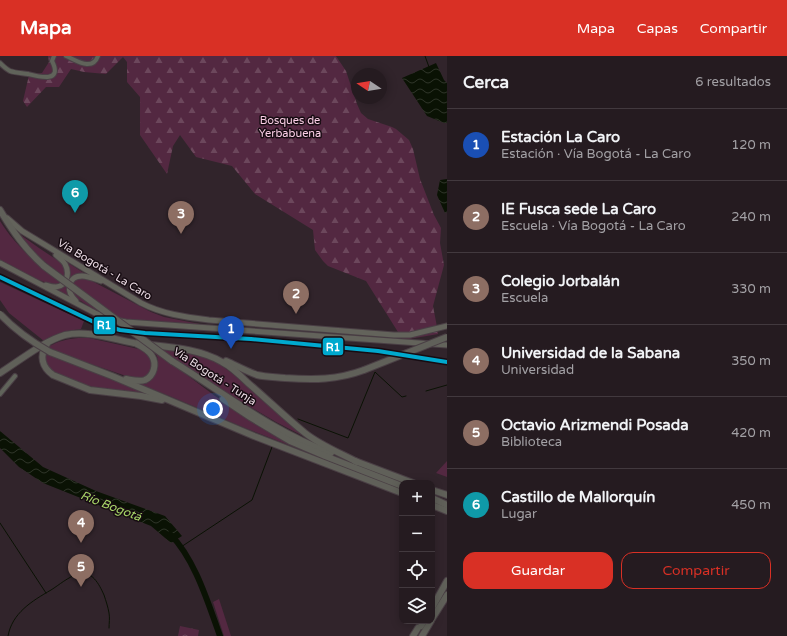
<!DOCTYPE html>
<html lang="es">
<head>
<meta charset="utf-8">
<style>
  body { margin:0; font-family:"Varela Round",sans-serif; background:#31282d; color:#f1f3f6 }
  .controls { position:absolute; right:12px; bottom:12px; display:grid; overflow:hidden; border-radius:8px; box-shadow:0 2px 10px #0003 }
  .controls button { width:36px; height:36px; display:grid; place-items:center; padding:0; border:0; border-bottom:1px solid #42393e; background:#251b20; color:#f1f3f6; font:20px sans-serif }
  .compass { position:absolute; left:351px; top:12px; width:36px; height:36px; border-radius:50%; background:#251b20; box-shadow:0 2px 10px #0003; rotate:282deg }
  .you { position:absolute; left:213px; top:353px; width:14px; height:14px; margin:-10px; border:3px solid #fff; border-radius:50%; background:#1a73e8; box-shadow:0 0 0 6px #1a73e833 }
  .badge { display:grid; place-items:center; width:26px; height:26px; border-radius:50%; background:#d93025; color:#fff; font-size:13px; font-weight:700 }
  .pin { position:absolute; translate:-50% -33px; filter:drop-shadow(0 1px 2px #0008) }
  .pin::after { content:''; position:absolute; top:21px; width:14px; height:12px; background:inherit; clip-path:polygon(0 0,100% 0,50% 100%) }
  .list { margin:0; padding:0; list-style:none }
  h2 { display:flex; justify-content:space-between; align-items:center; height:52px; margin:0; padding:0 16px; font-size:17px }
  h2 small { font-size:13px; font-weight:400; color:#a3a1a5 }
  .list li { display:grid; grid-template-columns:26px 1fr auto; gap:12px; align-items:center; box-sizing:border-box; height:72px; padding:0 16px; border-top:1px solid #42393e }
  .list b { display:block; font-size:15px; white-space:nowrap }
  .list p { margin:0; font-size:13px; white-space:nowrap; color:#a3a1a5 }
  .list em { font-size:13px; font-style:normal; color:#a3a1a5 }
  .actions { display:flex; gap:8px; padding:12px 16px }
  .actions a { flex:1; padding:9px 0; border:1px solid #d93025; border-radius:12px; text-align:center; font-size:14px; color:#d93025 }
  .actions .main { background:#d93025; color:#fff }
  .icon { flex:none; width:22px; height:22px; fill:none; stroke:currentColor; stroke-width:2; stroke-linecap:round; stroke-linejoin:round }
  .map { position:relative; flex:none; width:447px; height:580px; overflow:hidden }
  header { display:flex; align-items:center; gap:24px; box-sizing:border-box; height:56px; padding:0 20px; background:#d93025; color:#fff }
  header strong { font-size:19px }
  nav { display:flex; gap:22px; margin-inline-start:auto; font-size:14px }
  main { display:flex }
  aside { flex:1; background:#251b20 }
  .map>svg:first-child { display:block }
  .green { fill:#532841 }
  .forest { fill:url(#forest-firs) }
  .park { fill:url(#park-crowns) }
  .water { fill:url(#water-waves) }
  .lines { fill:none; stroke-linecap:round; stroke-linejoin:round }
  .stream { stroke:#0a1204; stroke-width:1 }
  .river { stroke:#0a1204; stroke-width:6 }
  .minor-casing { stroke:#4a3f45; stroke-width:6 }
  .major-casing { stroke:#4a3f45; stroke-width:7 }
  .highway-casing { stroke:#4a3f45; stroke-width:8 }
  .minor { stroke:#60635a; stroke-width:4 }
  .major { stroke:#63635b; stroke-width:5 }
  .highway { stroke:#606059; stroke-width:6 }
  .highway-bridge-casing { stroke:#4a3f45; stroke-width:8; stroke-linecap:butt }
  .highway-bridge { stroke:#606059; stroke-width:6 }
  .rail-1-casing { stroke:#170c12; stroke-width:7 }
  .rail-1 { stroke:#00a9ce; stroke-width:4 }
  .labels { text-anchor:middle; stroke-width:3; stroke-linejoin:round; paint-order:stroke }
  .park-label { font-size:11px; fill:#facde5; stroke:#170c12 }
  .street-label { font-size:11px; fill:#ecdce5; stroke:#170c12 }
  .water-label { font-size:12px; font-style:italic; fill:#a7d668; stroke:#170c12 }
  .line-badge { stroke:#170c12; stroke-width:1.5 }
  .badge-label { font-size:11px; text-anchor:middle; font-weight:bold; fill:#fff }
</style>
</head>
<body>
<header>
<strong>Mapa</strong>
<nav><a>Mapa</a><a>Capas</a><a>Compartir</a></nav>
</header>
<main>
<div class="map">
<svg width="447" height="580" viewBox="0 0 447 580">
  <defs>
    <pattern id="forest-firs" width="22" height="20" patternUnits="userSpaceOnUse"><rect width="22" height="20" fill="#532841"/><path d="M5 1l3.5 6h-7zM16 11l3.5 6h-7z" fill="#6c475c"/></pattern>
    <pattern id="park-crowns" width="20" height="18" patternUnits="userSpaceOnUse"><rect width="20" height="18" fill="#532841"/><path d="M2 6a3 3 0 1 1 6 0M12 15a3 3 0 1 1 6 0" fill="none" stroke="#6c475c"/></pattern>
    <pattern id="water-waves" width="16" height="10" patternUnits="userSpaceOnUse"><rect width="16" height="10" fill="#0a1204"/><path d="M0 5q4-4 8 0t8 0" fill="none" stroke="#2e3428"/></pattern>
  </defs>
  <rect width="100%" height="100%" fill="#31242b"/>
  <g class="green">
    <path d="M 0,165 C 16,191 38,208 61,226 L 55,229 L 47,227 L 36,223 L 0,205 Z"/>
    <path d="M 18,177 L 39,192 L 60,206 L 65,211 L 65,221 L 45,206 L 32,194 Z"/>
    <path d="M 65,205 L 87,219 L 83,218 L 67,228 L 67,237 L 69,241 L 53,233 L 57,233 L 70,218 L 69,210 Z"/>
    <path d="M 78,222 L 83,222 L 90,224 L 151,256 L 164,261 L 210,270 L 124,263 L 108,260 L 93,253 L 73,240 L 71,231 L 74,226 Z"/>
    <path d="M 0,226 L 84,265 L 81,273 L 67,275 L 44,285 L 9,257 L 0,244 Z"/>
    <path d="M 78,282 L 89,282 L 143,294 C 158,303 154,323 135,323 L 70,301 L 48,291 C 58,285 67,283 78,282 Z"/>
    <path d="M 147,291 L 191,298 L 207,302 L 218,307 L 233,318 L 303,380 L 276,366 L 227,337 L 178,305 L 175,310 L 215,340 L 291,388 L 322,402 L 245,372 L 172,341 L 134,326 C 138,326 143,328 147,326 C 156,322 162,305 155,297 C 153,295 149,293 147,291 Z"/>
    <path d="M 45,295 L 152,338 L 97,332 L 90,331 L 53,316 L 45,306 Z"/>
    <path d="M 447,405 L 447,421 L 436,417 Z"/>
    <path d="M 219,543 L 231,580 L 224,580 L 213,546 Z"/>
  </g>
  <path class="forest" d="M 48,0 L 336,0 L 346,15 L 357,48 L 361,57 L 368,63 L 392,71 L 396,73 L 409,84 L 413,93 L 420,123 L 434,159 L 441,172 L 440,187 L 444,209 L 433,250 L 437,271 L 438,278 L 403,284 L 366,225 L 328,210 L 323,205 L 315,194 L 313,174 L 255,138 L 232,110 L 196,101 L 180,79 L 173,90 L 167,118 L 140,79 L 140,41 L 127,26 L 127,6 L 123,1 L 106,18 L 84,16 L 71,13 L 59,31 L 46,31 L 27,51 L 23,45 L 29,19 L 42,17 L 49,6 Z"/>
  <path class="park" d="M 180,570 L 199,574 L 198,580 L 178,580 Z"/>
  <g class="water">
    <path d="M 436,7 L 444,24 L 447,27 L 447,67 L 444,67 L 427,60 L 402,22 Z"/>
    <path d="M 447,123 L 447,156 L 445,157 L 437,139 L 440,124 Z"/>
    <path d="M 0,375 L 43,411 L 96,435 L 165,460 L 182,480 L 171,487 L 151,470 L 43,427 L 19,411 L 0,392 Z"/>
  </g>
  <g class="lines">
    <g class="stream">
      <path d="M 425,0 L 429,11"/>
      <path d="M 426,335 L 447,329"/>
      <path d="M 298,363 L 348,382 L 375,316 L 402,341 L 406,340"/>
      <path d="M 0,467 L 46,537"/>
      <path d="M 181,491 L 252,444 L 272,391"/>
      <path d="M 8,580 C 12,557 32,545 51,534 C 59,529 68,521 78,518 C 92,514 99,528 104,539 C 106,545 108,551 109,557 C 110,562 109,567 109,572"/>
    </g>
    <path class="river" d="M 170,478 C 195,503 208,547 220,580"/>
    <g class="minor-casing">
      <g id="minor">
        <path d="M 66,0 C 76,4 92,16 98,0"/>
        <path d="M 0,7 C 3,10 6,13 10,15 C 16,17 22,17 28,18 C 40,21 63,27 52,5 L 54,0"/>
        <path d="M 0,338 L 15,320"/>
      </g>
    </g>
    <g class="major-casing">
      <g id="major">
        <path d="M 7,162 L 22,175 L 141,247 C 162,258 185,261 209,264 L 394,279 L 410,279 L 447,270"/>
        <path d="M 0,207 L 95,257 L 115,264 L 126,266 L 447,289"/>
        <path d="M 46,229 C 49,230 53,231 56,231 C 67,230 70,217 65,208 C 63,204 59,202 56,199"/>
        <path d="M 76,245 C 66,236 67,220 82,220 C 88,220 95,223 101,225"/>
      </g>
    </g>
    <g class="highway-casing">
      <g id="highway">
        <path d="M 0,154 C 13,176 25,193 44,210"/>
        <path d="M 47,288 C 39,300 42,311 53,319 L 90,334 L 141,340 L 162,344"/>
        <path d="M 50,296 L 112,320 L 254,380 L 402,437"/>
        <path d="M 172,305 C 224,337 273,376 331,397"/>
        <path d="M 226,305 C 237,310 246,315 257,319 C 266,321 276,321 285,322 C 314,324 337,324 364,314"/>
        <path d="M 0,317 C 19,305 44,285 65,279 C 87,274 112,283 134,287 C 163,291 196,291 222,306 C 232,311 240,319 248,327 C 267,343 285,361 305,377 C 320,389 340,397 357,406"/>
        <path d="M 126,323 C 132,324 139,326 145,324 C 154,320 157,308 152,300 C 149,294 143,291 137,288"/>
        <path d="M 223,343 L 250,361 L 290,385 L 325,400 L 402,430"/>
        <path d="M 355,405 L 413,427"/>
        <path d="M 432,434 L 447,439"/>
        <path d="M 432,442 L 447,449"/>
        <path d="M 432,449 L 447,455"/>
        <path d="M 432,552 L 447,525"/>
        <path d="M 432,563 L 447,539"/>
        <path d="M 421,570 L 424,565"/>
        <path d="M 413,580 L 418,572"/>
        <path d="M 422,580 L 431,565"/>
      </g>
    </g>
    <use href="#minor" class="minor"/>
    <use href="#major" class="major"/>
    <use href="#highway" class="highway"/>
    <g class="highway-bridge-casing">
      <g id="highway-bridge">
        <path d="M 44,210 L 172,305"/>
        <path d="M 0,258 C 15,274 32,286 50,296"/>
        <path d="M 364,314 L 447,281"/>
      </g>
    </g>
    <use href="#highway-bridge" class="highway-bridge"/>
    <g class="rail-1-casing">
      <path id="rail-1" d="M 0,221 L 96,267 L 120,274 L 145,277 L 251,283 L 378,295 L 447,306"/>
    </g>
    <use href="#rail-1" class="rail-1"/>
  </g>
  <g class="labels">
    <g class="park-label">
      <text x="290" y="68">Bosques de<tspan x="290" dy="13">Yerbabuena</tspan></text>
    </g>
    <g class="street-label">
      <text transform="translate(105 213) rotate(31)" y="4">Vía Bogotá - La Caro</text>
      <text transform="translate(215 320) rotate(33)" y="4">Vía Bogotá - Tunja</text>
    </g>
    <g class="water-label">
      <text transform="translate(111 450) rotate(21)" y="4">Río Bogotá</text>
    </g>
  </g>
  <g class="line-badge">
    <rect x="93" y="260" width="23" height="19" rx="4" fill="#00a9ce"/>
    <rect x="322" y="281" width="22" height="19" rx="4" fill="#00a9ce"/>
  </g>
  <g class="badge-label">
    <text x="104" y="273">R1</text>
    <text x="333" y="295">R1</text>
  </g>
</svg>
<div class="controls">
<button>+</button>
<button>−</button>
<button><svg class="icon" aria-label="locate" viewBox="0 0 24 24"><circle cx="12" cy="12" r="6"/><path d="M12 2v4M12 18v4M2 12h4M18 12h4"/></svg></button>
<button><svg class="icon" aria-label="layers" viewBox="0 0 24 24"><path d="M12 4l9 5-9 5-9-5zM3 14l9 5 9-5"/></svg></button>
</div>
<svg class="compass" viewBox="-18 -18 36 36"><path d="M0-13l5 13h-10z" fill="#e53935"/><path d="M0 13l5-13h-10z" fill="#a3a1a5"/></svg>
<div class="you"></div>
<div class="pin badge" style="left:231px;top:293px;background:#1a4fb4">1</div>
<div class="pin badge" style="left:296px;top:258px;background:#8d6e63">2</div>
<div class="pin badge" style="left:181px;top:178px;background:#8d6e63">3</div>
<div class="pin badge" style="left:81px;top:487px;background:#8d6e63">4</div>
<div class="pin badge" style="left:81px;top:531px;background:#8d6e63">5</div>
<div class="pin badge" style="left:75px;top:157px;background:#0f9aa8">6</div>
</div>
<aside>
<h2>Cerca<small>6 resultados</small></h2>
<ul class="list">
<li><span class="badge" style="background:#1a4fb4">1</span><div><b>Estación La Caro</b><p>Estación · Vía Bogotá - La Caro</p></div><em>120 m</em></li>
<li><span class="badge" style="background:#8d6e63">2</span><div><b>IE Fusca sede La Caro</b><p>Escuela · Vía Bogotá - La Caro</p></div><em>240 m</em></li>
<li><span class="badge" style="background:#8d6e63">3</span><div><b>Colegio Jorbalán</b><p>Escuela</p></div><em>330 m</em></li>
<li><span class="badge" style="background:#8d6e63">4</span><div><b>Universidad de la Sabana</b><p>Universidad</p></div><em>350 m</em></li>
<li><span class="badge" style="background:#8d6e63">5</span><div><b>Octavio Arizmendi Posada</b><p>Biblioteca</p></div><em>420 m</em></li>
<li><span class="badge" style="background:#0f9aa8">6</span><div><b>Castillo de Mallorquín</b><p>Lugar</p></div><em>450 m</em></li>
</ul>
<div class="actions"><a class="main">Guardar</a><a>Compartir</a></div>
</aside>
</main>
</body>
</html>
